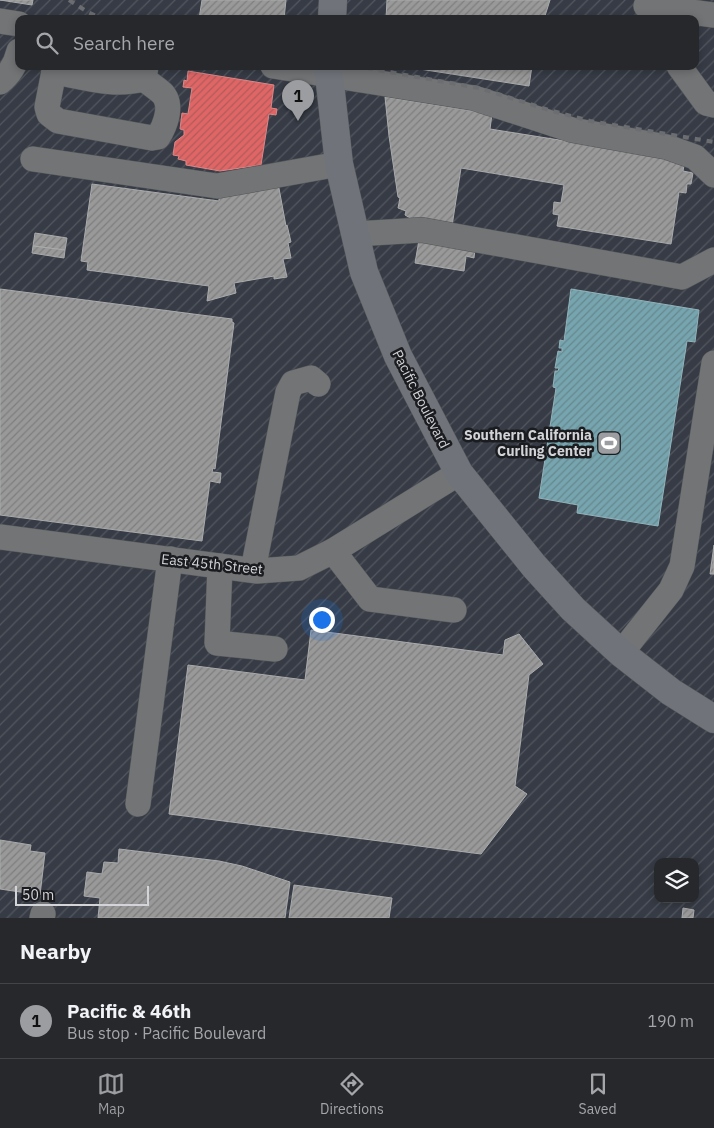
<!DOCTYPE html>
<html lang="en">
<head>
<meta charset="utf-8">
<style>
  body { margin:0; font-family:"IBM Plex Sans",sans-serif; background:#333437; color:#f1f3f6 }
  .controls { position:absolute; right:15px; bottom:15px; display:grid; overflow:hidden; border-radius:10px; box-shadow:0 2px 8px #0003 }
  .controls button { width:45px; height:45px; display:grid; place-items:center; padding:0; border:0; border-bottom:1px solid #434447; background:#27282b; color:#f1f3f6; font:25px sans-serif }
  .scale { position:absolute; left:15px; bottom:12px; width:134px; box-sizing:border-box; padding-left:5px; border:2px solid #d2d4d8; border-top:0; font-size:14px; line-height:18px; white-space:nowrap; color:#d2d4d8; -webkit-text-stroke:4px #1b1c1f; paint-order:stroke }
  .you { position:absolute; left:321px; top:619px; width:18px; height:18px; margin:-12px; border:4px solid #fff; border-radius:50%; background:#1a73e8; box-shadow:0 0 0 8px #1a73e833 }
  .badge { display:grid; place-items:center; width:32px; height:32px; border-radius:50%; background:#9b9da0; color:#111; font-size:16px; font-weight:700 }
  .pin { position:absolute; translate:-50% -41px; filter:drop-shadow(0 1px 2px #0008) }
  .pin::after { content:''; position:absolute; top:26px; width:18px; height:15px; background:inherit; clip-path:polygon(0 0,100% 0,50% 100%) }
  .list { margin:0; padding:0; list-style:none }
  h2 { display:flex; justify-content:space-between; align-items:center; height:65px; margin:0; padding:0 20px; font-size:21px }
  h2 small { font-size:16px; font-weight:400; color:#a4a6a9 }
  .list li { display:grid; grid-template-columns:32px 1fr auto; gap:15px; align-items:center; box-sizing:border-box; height:75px; padding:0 20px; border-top:1px solid #434447 }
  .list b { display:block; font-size:19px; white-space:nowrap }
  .list p { margin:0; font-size:16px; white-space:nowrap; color:#a4a6a9 }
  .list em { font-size:16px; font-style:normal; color:#a4a6a9 }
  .icon { flex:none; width:28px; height:28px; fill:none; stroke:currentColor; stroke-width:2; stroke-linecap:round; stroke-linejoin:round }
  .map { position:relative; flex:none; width:714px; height:918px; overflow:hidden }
  .search { position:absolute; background:#27282b; box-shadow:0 2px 8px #0003; left:15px; right:15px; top:15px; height:55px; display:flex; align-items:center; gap:12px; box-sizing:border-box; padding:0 18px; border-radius:10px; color:#a4a6a9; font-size:19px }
  .sheet { height:140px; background:#27282b }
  nav { display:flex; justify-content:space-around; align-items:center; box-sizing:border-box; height:70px; border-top:1px solid #434447; background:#27282b; font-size:14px; color:#a4a6a9 }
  nav a { display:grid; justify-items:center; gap:2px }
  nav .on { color:#9b9da0 }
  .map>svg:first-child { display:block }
  .industrial { fill:url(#industrial-furrows); fill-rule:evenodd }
  .shops { fill:url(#shops-hatch); stroke:#dc8788 }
  .public { fill:url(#public-hatch); stroke:#92b3bb }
  .industry { fill:url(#industry-hatch); stroke:#aaabac }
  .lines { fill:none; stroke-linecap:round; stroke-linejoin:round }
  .minor-casing { stroke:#535558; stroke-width:26 }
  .major-casing { stroke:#535558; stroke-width:29 }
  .minor { stroke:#737476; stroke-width:25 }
  .major { stroke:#70747a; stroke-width:28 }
  .rail { stroke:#6b6d70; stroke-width:4; stroke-dasharray:6 6; stroke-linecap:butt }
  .labels { text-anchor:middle; stroke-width:5; stroke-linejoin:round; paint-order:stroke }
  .street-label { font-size:14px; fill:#d2d4d8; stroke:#1b1c1f }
  .poi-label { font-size:14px; font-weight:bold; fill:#d2d4d8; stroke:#1b1c1f; text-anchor:end }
</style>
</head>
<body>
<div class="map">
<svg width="714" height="918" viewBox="0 0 714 918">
  <defs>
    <pattern id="industrial-furrows" width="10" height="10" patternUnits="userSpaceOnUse" patternTransform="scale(1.25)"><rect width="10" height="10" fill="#363b45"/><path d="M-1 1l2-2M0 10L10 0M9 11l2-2" fill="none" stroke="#52565f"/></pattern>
    <pattern id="shops-hatch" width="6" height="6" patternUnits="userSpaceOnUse" patternTransform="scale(1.25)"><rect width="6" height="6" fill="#e06666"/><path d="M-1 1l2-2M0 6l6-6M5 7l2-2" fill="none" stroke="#b05b5b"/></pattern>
    <pattern id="public-hatch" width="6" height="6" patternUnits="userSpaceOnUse" patternTransform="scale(1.25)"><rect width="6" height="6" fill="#76a5af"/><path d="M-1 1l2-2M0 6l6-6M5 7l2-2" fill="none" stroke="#66878e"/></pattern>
    <pattern id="industry-hatch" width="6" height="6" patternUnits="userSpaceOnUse" patternTransform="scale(1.25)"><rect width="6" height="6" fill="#999"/><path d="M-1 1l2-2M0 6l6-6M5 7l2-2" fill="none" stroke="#7e7e7f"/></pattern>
  </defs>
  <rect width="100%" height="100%" fill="#343639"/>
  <path class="industrial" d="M 0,0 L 714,0 L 714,918 L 0,918 ZM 19,19 L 695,19 L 695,66 L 19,66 ZM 658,862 L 695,862 L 695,899 L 658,899 Z"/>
  <path class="shops" d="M 188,71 L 274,85 L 271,108 L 277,109 L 276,115 L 269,114 L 261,165 L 220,171 L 186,165 L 186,161 L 178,159 L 179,156 L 173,155 L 175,142 L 184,135 L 184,130 L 180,129 L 182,113 L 188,114 L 192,88 L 183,87 L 184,80 L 187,81 Z"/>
  <path class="public" d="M 571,289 L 699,310 L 695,342 L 687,341 L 658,526 L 577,513 L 578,505 L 539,498 L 556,388 L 553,387 L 555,371 L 558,371 L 559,368 L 555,368 L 558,351 L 562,352 L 562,348 L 559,348 L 560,340 L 564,341 Z"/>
  <g class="industry">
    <path d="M 0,0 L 33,0 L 32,5 Z"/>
    <path d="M 202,0 L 286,0 L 284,19 L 199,19 Z"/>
    <path d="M 387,0 L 550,0 L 544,19 L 386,19 Z"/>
    <path d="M 400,66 L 532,66 L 529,86 Z"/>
    <path d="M 385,97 L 492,114 L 490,129 L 685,160 L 683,171 L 693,173 L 691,184 L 687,184 L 686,193 L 679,192 L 671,244 L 557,226 L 559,215 L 553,214 L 554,202 L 561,203 L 564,185 L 461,168 L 452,226 L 412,219 L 405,215 L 406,211 L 398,208 L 400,198 L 398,197 L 389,136 Z"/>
    <path d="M 278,183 L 286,226 L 287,225 L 291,242 L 288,243 L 291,258 L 283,259 L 287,277 L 274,279 L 274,276 L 234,283 L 236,293 L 207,301 L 209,286 L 87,270 L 88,262 L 81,261 L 92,184 L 219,201 L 219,198 Z"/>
    <path d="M 35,233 L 67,238 L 65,250 L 33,246 Z"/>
    <path d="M 419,240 L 475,249 L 474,258 L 466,256 L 464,271 L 415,263 Z"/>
    <path d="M 33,246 L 65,250 L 64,258 L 32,253 Z"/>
    <path d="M 0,289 L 232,319 L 232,322 L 234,323 L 215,469 L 213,468 L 212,472 L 221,473 L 220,483 L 210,481 L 202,541 L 0,515 Z"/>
    <path d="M 714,545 L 714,574 L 710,574 Z"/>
    <path d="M 311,630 L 503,655 L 505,640 L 519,634 L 543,664 L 529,675 L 515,786 L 527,794 L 481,854 L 169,814 L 188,665 L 305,680 Z"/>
    <path d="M 0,840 L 31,845 L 30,851 L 45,853 L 40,895 L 0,889 Z"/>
    <path d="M 119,849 L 219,861 L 242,866 L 290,882 L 285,918 L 98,918 L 100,898 L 84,896 L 87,872 L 102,874 L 104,862 L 118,863 Z"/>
    <path d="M 294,885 L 392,898 L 389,918 L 289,918 Z"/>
    <path d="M 683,908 L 694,910 L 693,918 L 682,918 Z"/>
  </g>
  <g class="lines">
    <g class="minor-casing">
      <g id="minor">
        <path d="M 646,6 L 714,15"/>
        <path d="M 0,21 L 19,24"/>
        <path d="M 55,66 L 47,107 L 49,114 L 58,121 L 152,138 L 158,137 C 165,126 173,106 163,94 C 158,89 150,84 144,79 L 146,66"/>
        <path d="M 273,66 L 474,98 L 572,130 L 667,147 L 695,157 L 714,175"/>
        <path d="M 679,66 L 706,103 L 714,105"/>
        <path d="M 54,72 C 84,77 113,87 144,79"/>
        <path d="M 0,82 C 10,74 16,63 19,51"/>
        <path d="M 33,159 L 217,186 L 339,164"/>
        <path d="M 355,234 L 422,230 L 682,277 L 714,260"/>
        <path d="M 0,537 L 257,571 L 299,568 L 333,551 L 459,473"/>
        <path d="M 333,551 L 370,599 L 454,610"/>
        <path d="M 220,566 L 217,643 L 275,649"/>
        <path d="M 253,570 L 288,392 L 293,383 L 311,378 L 318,384"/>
        <path d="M 621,653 L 671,590 L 682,566 L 714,363"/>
        <path d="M 138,804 L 170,559"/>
        <path d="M 42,918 L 43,914"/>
      </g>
    </g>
    <g class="major-casing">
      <g id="major">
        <path d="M 332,19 L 333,0"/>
        <path d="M 328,66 L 339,164 L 364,272 L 398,356 L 459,473 L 534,566 L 573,609 L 621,653 L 671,692 L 714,719"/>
      </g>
    </g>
    <use href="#minor" class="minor"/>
    <use href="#major" class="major"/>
    <g class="rail">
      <path d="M 69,0 L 86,11 L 102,19"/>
      <path d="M 355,66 L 479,88 L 549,110 L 590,121 L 714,142"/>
    </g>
  </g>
  <defs>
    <g id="stadium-square" transform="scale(1.25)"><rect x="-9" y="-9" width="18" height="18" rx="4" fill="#9b9da0" stroke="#1b1c1f"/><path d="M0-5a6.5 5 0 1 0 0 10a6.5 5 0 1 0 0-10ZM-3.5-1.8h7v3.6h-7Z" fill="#fff"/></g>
  </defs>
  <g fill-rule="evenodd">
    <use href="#stadium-square" x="609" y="443"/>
  </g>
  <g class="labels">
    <g class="street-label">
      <text transform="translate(421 399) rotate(63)" y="5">Pacific Boulevard</text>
      <text transform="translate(212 564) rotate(6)" y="5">East 45th Street</text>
    </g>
    <g class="poi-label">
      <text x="592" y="440">Southern California<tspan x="592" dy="16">Curling Center</tspan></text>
    </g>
  </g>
</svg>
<div class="controls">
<button><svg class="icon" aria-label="layers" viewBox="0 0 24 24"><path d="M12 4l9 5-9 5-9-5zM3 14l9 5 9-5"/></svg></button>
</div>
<div class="scale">50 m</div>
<div class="you"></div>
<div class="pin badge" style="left:298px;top:121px">1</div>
<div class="search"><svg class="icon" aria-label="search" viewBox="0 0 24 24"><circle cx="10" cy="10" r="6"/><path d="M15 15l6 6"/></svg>Search here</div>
</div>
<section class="sheet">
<h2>Nearby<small></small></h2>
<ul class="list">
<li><span class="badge">1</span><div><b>Pacific &amp; 46th</b><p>Bus stop · Pacific Boulevard</p></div><em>190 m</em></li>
</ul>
</section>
<nav>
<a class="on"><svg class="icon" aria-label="map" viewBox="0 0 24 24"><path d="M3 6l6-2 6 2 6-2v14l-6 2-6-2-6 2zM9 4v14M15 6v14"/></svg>Map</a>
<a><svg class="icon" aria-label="directions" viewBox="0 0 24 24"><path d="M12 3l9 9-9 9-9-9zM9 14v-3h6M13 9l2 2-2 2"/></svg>Directions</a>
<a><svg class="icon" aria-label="saved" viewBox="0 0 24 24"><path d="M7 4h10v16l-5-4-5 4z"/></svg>Saved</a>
</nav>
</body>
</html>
